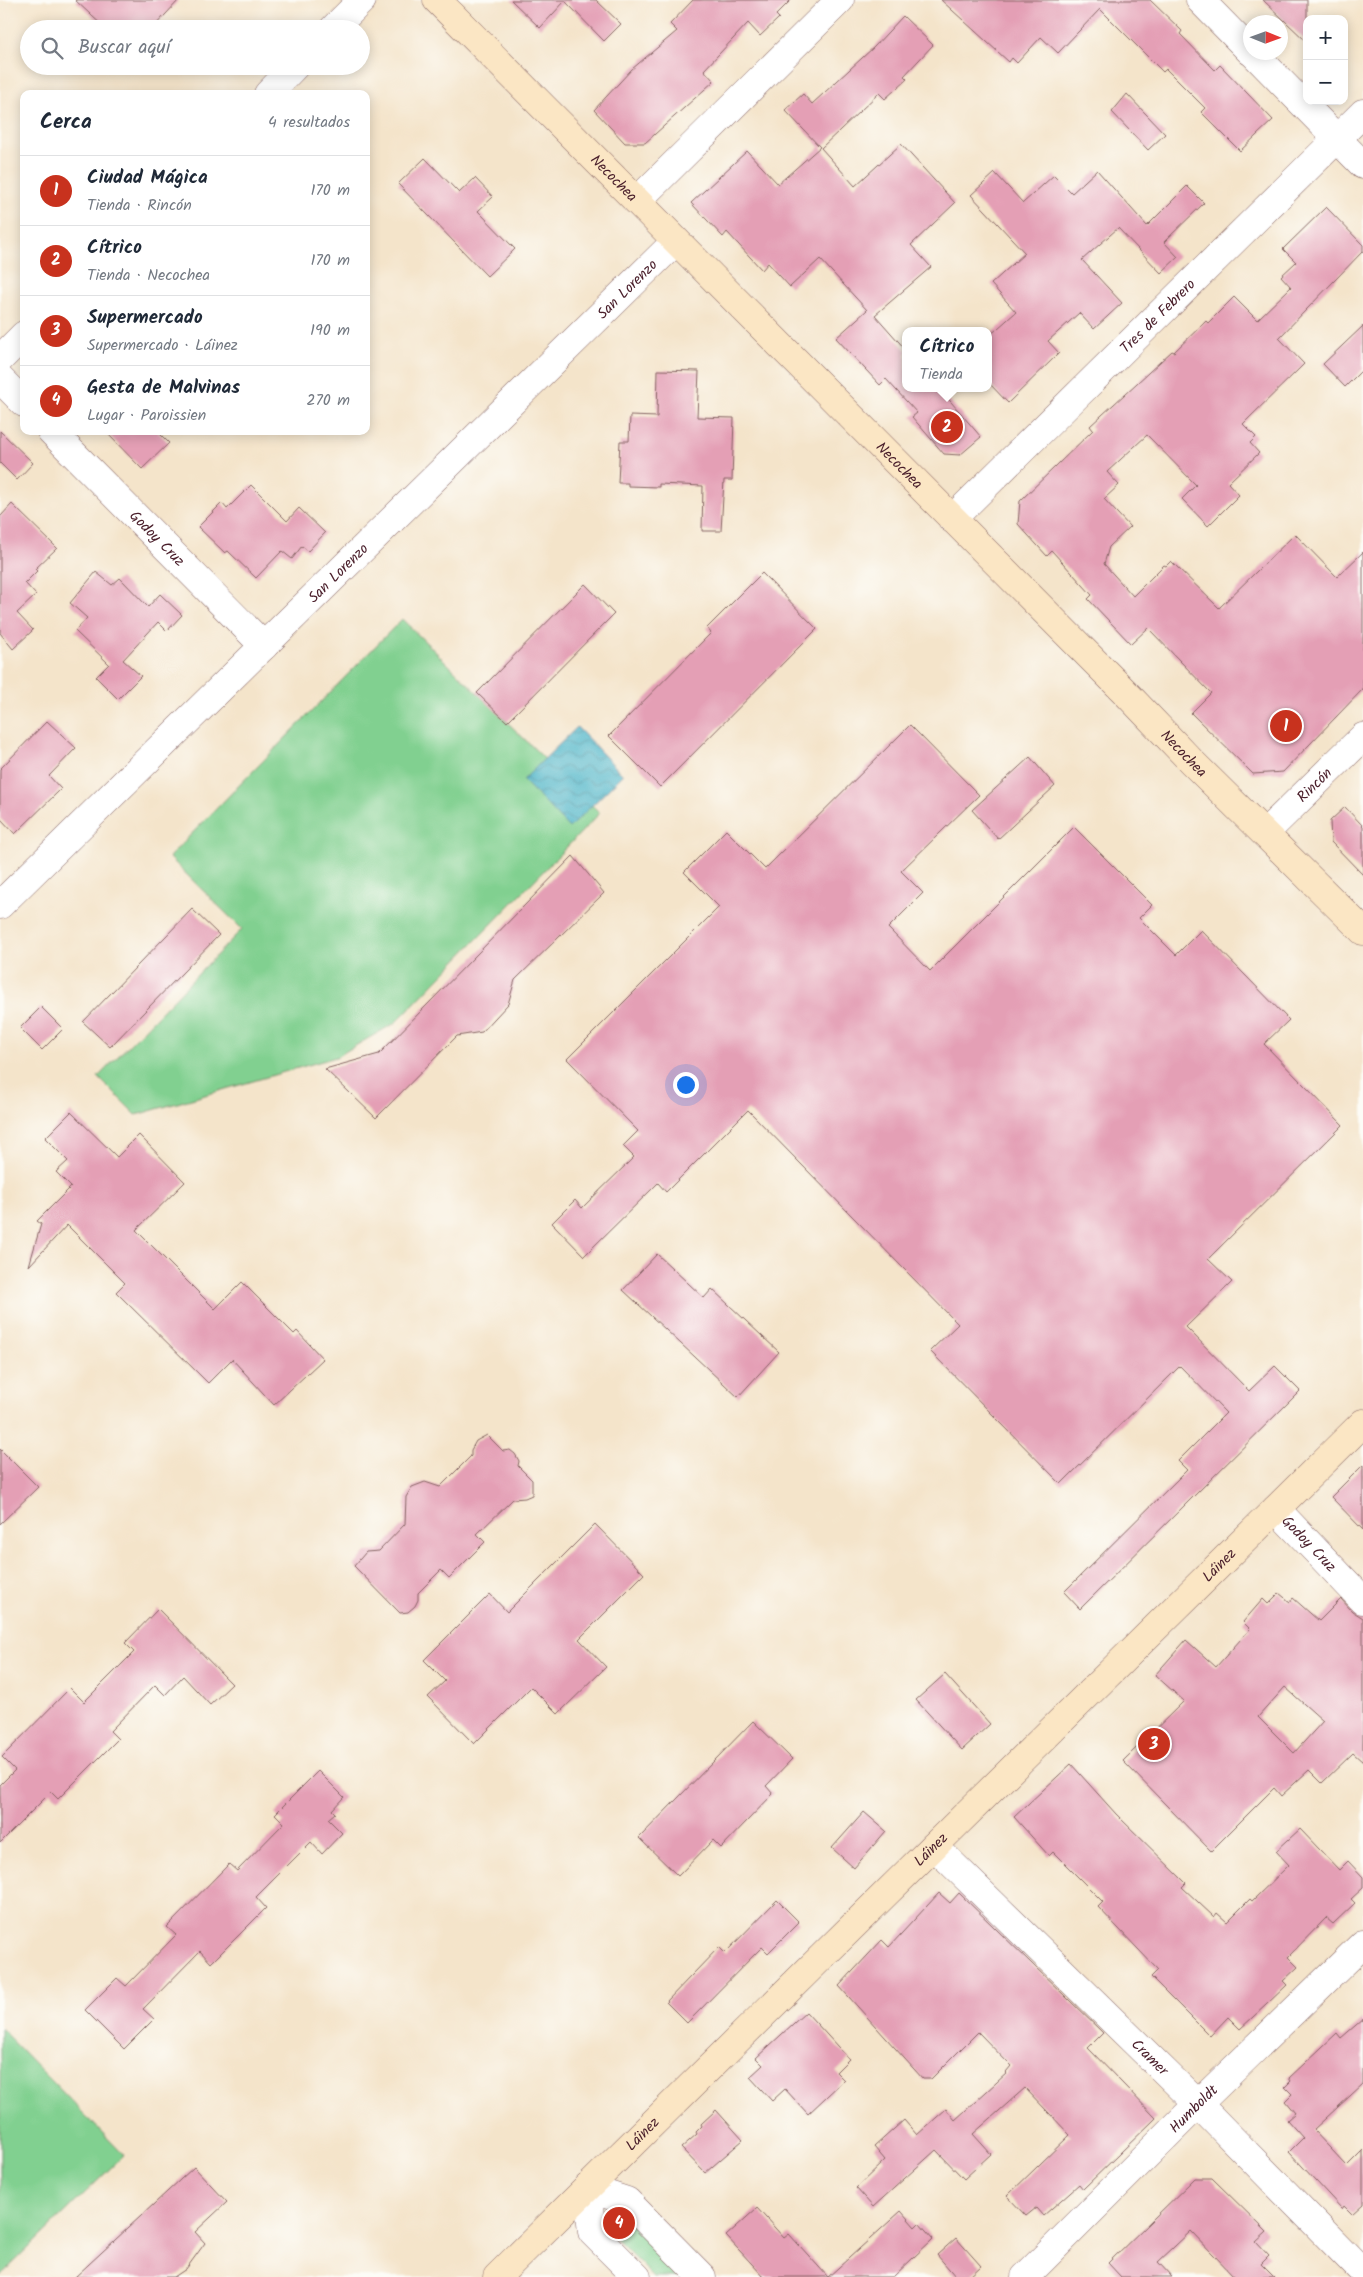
<!DOCTYPE html>
<html lang="es">
<head>
<meta charset="utf-8">
<style>
  body { margin:0; font-family:Kalam,sans-serif; background:#f2f2f3; color:#1f2937 }
  .controls { position:absolute; right:15px; top:15px; display:grid; overflow:hidden; border-radius:10px; box-shadow:0 2px 12px #0003 }
  .controls button { width:45px; height:45px; display:grid; place-items:center; padding:0; border:0; border-bottom:1px solid #e0e1e3; background:#fff; color:#1f2937; font:25px sans-serif }
  .compass { position:absolute; left:1243px; top:15px; width:45px; height:45px; border-radius:50%; background:#fff; box-shadow:0 2px 12px #0003; rotate:91deg }
  .you { position:absolute; left:685px; top:1084px; width:18px; height:18px; margin:-12px; border:4px solid #fff; border-radius:50%; background:#1a73e8; box-shadow:0 0 0 8px #1a73e833 }
  .badge { display:grid; place-items:center; width:32px; height:32px; border-radius:50%; background:#c8321e; color:#fff; font-size:16px; font-weight:700 }
  .pin { position:absolute; translate:-50% -50%; border:2px solid #fff; box-shadow:0 1px 5px #0006 }
  .popup { position:absolute; left:902px; top:327px; width:90px; height:65px; box-sizing:border-box; display:grid; place-content:center; border-radius:10px; background:#fff; filter:drop-shadow(0 1px 4px #0005); font-size:16px; white-space:nowrap; color:#747a83 }
  .popup b { font-size:19px; color:#1f2937 }
  .popup::after { content:''; position:absolute; left:50%; top:100%; margin-left:-10px; border:10px solid transparent; border-top-color:#fff }
  .list { margin:0; padding:0; list-style:none }
  h2 { display:flex; justify-content:space-between; align-items:center; height:65px; margin:0; padding:0 20px; font-size:21px }
  h2 small { font-size:16px; font-weight:400; color:#747a83 }
  .list li { display:grid; grid-template-columns:32px 1fr auto; gap:15px; align-items:center; box-sizing:border-box; height:70px; padding:0 20px; border-top:1px solid #e0e1e3 }
  .list b { display:block; font-size:19px; white-space:nowrap }
  .list p { margin:0; font-size:16px; white-space:nowrap; color:#747a83 }
  .list em { font-size:16px; font-style:normal; color:#747a83 }
  .icon { flex:none; width:28px; height:28px; fill:none; stroke:currentColor; stroke-width:2; stroke-linecap:round; stroke-linejoin:round }
  .map { position:relative; flex:none; width:1363px; height:2277px; overflow:hidden }
  .search { position:absolute; background:#fff; box-shadow:0 2px 12px #0003; left:20px; top:20px; width:350px; height:55px; display:flex; align-items:center; gap:12px; box-sizing:border-box; padding:0 18px; border-radius:28px; color:#747a83; font-size:19px }
  .panel { position:absolute; background:#fff; box-shadow:0 2px 12px #0003; left:20px; top:90px; width:350px; height:345px; border-radius:10px }
  .map>svg:first-child { display:block }
  .green { fill:#81d090; stroke:#66785e }
  .water { fill:url(#water-waves); stroke:#4a6979 }
  .building { fill:#e49fb5; fill-rule:evenodd }
  .lines { fill:none; stroke-linecap:round; stroke-linejoin:round }
  .street-casing { stroke:#866463; stroke-width:29 }
  .secondary-casing { stroke:#866463; stroke-width:29 }
  .street { stroke:#fff; stroke-width:28 }
  .secondary { stroke:#fbe6c4; stroke-width:28 }
  .labels { text-anchor:middle; stroke-width:4; stroke-linejoin:round; paint-order:stroke }
  .street-label { font-size:15px; fill:#4a1f2b; stroke:#fdfcf7 }
</style>
</head>
<body>
<div class="map">
<svg width="1363" height="2277" viewBox="0 0 1363 2277">
  <defs>
    <pattern id="water-waves" width="16" height="10" patternUnits="userSpaceOnUse" patternTransform="scale(1.25)"><rect width="16" height="10" fill="#49b3c7"/><path d="M0 5q4-4 8 0t8 0" fill="none" stroke="#3f91a2"/></pattern>
  </defs>
  <rect width="100%" height="100%" fill="#fdfcf7"/>
  <filter id="ink" filterUnits="userSpaceOnUse"><feTurbulence type="fractalNoise" baseFrequency=".02" numOctaves="2"/><feDisplacementMap in="SourceGraphic" scale="10" xChannelSelector="R" yChannelSelector="G"/><feConvolveMatrix kernelMatrix="1 2 1 2 8 2 1 2 1" color-interpolation-filters="sRGB"/></filter>
  <filter id="wash" filterUnits="userSpaceOnUse"><feTurbulence type="fractalNoise" baseFrequency=".0096" numOctaves="4" result="noise"/><feDisplacementMap in="SourceGraphic" scale="20" xChannelSelector="R" yChannelSelector="G"/><feGaussianBlur stdDeviation="1.12" result="paint"/><feColorMatrix in="noise" values="0 0 0 0 0 0 0 0 0 0 0 0 0 0 0 0 0 1.4 0 .05"/><feComposite in="paint" operator="in"/></filter>
  <g filter="url(#wash)">
    <rect width="100%" height="100%" fill="#f4e4ca"/>
    <g class="green">
      <path d="M 402,619 L 600,813 L 395,1023 L 336,1057 L 136,1115 L 98,1077 L 242,929 L 169,857 Z"/>
      <path d="M 0,2028 L 124,2155 L 0,2276 Z"/>
      <path d="M 628,2213 L 692,2277 L 654,2277 L 609,2232 Z"/>
    </g>
    <path class="water" d="M 577,727 L 623,775 L 569,828 L 523,780 Z"/>
    <g id="blocks">
      <g class="building">
        <path d="M 75,0 L 179,0 L 152,29 L 106,29 Z"/>
        <path d="M 511,0 L 596,0 L 621,24 L 604,41 L 565,1 L 540,28 Z"/>
        <path d="M 693,0 L 791,0 L 776,15 L 779,18 L 760,36 L 748,23 L 704,70 L 714,81 L 645,143 L 625,143 L 594,110 L 632,69 L 677,31 L 670,24 Z"/>
        <path d="M 941,0 L 1150,0 L 1182,31 L 1180,34 L 1215,70 L 1220,65 L 1273,120 L 1240,151 L 1201,112 L 1205,108 L 1166,69 L 1163,72 L 1100,9 L 1058,53 L 1041,37 L 1017,63 L 1012,58 L 1009,62 Z"/>
        <path d="M 1263,0 L 1307,0 L 1307,42 Z"/>
        <path d="M 903,16 L 933,45 L 904,76 L 907,79 L 885,99 L 879,93 L 821,148 L 855,186 L 901,144 L 955,203 L 911,245 L 931,267 L 875,315 L 906,350 L 906,388 L 939,388 L 981,437 L 960,455 L 944,454 L 912,417 L 917,413 L 886,379 L 880,385 L 836,338 L 867,310 L 820,259 L 790,287 L 768,263 L 762,270 L 727,232 L 723,237 L 691,203 L 747,151 L 778,184 L 820,147 L 785,110 L 803,94 L 812,104 L 874,47 Z"/>
        <path d="M 1127,94 L 1165,134 L 1148,150 L 1112,112 Z"/>
        <path d="M 425,158 L 459,193 L 475,178 L 493,197 L 478,211 L 515,249 L 487,276 L 398,184 Z"/>
        <path d="M 1097,170 L 1147,226 L 1187,186 L 1204,203 L 1164,242 L 1178,257 L 1161,273 L 1118,228 L 1082,260 L 1122,303 L 1094,329 L 1079,313 L 1048,341 L 1059,353 L 1008,403 L 988,382 L 988,337 L 1016,312 L 991,284 L 1025,253 L 971,195 L 995,173 L 1023,203 L 1054,175 L 1072,193 Z"/>
        <path d="M 1326,207 L 1363,245 L 1363,251 L 1279,338 L 1304,364 L 1243,424 L 1256,437 L 1250,443 L 1259,453 L 1228,483 L 1239,495 L 1208,526 L 1182,499 L 1196,485 L 1147,435 L 1107,472 L 1119,485 L 1104,499 L 1130,527 L 1109,547 L 1104,564 L 1133,596 L 1164,565 L 1166,566 L 1171,561 L 1219,608 L 1295,534 L 1337,577 L 1363,552 L 1363,689 L 1283,772 L 1253,774 L 1191,713 L 1211,693 L 1148,628 L 1131,644 L 1088,599 L 1092,595 L 1052,551 L 1047,556 L 1018,524 L 1020,501 L 1093,430 L 1090,426 L 1172,351 L 1174,352 L 1206,321 L 1208,323 L 1234,297 L 1257,320 L 1291,287 L 1281,276 L 1296,262 L 1283,249 Z"/>
        <path d="M 1363,326 L 1363,369 L 1345,387 L 1323,364 Z"/>
        <path d="M 658,370 L 699,371 L 697,417 L 734,418 L 732,480 L 724,480 L 721,531 L 702,531 L 703,486 L 659,484 L 659,487 L 628,486 L 628,483 L 618,483 L 620,441 L 629,441 L 630,416 L 657,417 Z"/>
        <path d="M 0,431 L 33,463 L 17,480 L 0,463 Z"/>
        <path d="M 105,431 L 157,431 L 169,443 L 142,469 Z"/>
        <path d="M 251,485 L 287,521 L 299,508 L 325,533 L 308,551 L 302,546 L 292,559 L 282,551 L 256,578 L 228,551 L 225,553 L 198,527 L 222,503 L 227,509 Z"/>
        <path d="M 12,504 L 57,548 L 35,569 L 37,571 L 25,583 L 36,595 L 17,613 L 33,630 L 13,649 L 0,633 L 0,517 Z"/>
        <path d="M 96,572 L 112,585 L 120,578 L 148,607 L 160,594 L 182,615 L 167,631 L 158,622 L 123,660 L 141,676 L 118,699 L 96,677 L 109,664 L 75,631 L 87,618 L 70,603 Z"/>
        <path d="M 762,573 L 817,629 L 660,787 L 609,736 L 711,633 L 707,628 Z"/>
        <path d="M 585,584 L 614,614 L 507,722 L 477,693 Z"/>
        <path d="M 47,721 L 76,748 L 49,776 L 61,789 L 15,834 L 0,818 L 0,769 Z"/>
        <path d="M 910,725 L 979,795 L 901,871 L 923,893 L 888,928 L 930,971 L 1074,827 L 1152,905 L 1139,918 L 1176,955 L 1201,930 L 1289,1020 L 1264,1044 L 1343,1125 L 1208,1259 L 1232,1282 L 1186,1327 L 1249,1391 L 1275,1366 L 1300,1391 L 1080,1609 L 1064,1592 L 1187,1470 L 1178,1461 L 1226,1413 L 1180,1366 L 1061,1484 L 930,1351 L 958,1324 L 748,1110 L 666,1192 L 658,1183 L 584,1256 L 552,1223 L 575,1200 L 582,1208 L 634,1157 L 623,1146 L 638,1131 L 567,1059 L 719,907 L 684,872 L 726,830 L 765,869 Z"/>
        <path d="M 1030,757 L 1055,786 L 998,839 L 972,810 Z"/>
        <path d="M 1345,807 L 1363,826 L 1363,875 L 1331,842 L 1330,821 Z"/>
        <path d="M 573,856 L 604,893 L 515,980 L 508,1004 L 482,1032 L 457,1036 L 376,1118 L 325,1069 L 379,1054 Z"/>
        <path d="M 192,909 L 219,935 L 110,1047 L 83,1022 Z"/>
        <path d="M 41,1007 L 63,1029 L 42,1050 L 20,1028 Z"/>
        <path d="M 71,1112 L 117,1157 L 139,1135 L 185,1182 L 136,1230 L 215,1309 L 242,1282 L 294,1334 L 297,1331 L 323,1359 L 274,1405 L 232,1359 L 208,1383 L 116,1292 L 125,1283 L 67,1225 L 29,1266 L 41,1224 L 37,1221 L 71,1187 L 56,1172 L 68,1161 L 45,1138 Z"/>
        <path d="M 657,1254 L 704,1298 L 712,1289 L 779,1352 L 738,1397 L 623,1290 Z"/>
        <path d="M 487,1435 L 503,1451 L 510,1450 L 515,1454 L 519,1461 L 518,1466 L 532,1480 L 532,1495 L 525,1498 L 513,1499 L 477,1534 L 485,1542 L 449,1578 L 441,1570 L 418,1593 L 418,1600 L 415,1606 L 408,1612 L 400,1613 L 354,1566 L 366,1552 L 379,1551 L 405,1524 L 406,1497 L 412,1487 L 425,1482 L 440,1487 L 471,1456 L 471,1450 L 476,1441 Z"/>
        <path d="M 0,1449 L 38,1487 L 0,1524 Z"/>
        <path d="M 1363,1465 L 1363,1530 L 1331,1497 Z"/>
        <path d="M 595,1524 L 644,1574 L 579,1639 L 606,1667 L 558,1714 L 531,1687 L 474,1744 L 428,1697 L 445,1681 L 424,1660 L 490,1594 L 507,1612 Z"/>
        <path d="M 1279,1593 L 1290,1602 L 1293,1598 L 1319,1621 L 1341,1599 L 1352,1611 L 1363,1618 L 1363,1762 L 1353,1753 L 1322,1783 L 1309,1770 L 1281,1796 L 1274,1788 L 1211,1851 L 1123,1761 L 1184,1701 L 1155,1675 L 1186,1640 L 1216,1667 L 1250,1629 L 1243,1622 L 1263,1599 L 1268,1604 ZM 1285,1687 L 1323,1721 L 1294,1753 L 1258,1717 Z"/>
        <path d="M 158,1609 L 232,1684 L 210,1705 L 183,1676 L 165,1695 L 155,1685 L 110,1731 L 118,1739 L 58,1799 L 51,1792 L 0,1843 L 0,1785 L 15,1770 L 2,1757 L 70,1688 L 84,1702 L 134,1652 L 125,1643 Z"/>
        <path d="M 945,1674 L 990,1724 L 962,1750 L 916,1700 Z"/>
        <path d="M 753,1721 L 792,1759 L 766,1786 L 773,1794 L 721,1848 L 713,1840 L 678,1876 L 639,1838 Z"/>
        <path d="M 1071,1764 L 1116,1814 L 1186,1883 L 1182,1887 L 1214,1917 L 1217,1913 L 1227,1922 L 1250,1899 L 1252,1901 L 1289,1865 L 1276,1851 L 1300,1829 L 1339,1870 L 1348,1861 L 1363,1877 L 1363,1888 L 1351,1899 L 1355,1903 L 1333,1924 L 1326,1918 L 1288,1957 L 1298,1967 L 1283,1981 L 1287,1985 L 1266,2005 L 1240,2029 L 1228,2017 L 1210,2036 L 1151,1977 L 1158,1970 L 1098,1907 L 1103,1902 L 1053,1852 L 1049,1856 L 1014,1817 Z"/>
        <path d="M 318,1771 L 344,1797 L 332,1810 L 335,1813 L 328,1819 L 342,1833 L 322,1854 L 311,1842 L 256,1897 L 266,1908 L 211,1963 L 200,1951 L 143,2009 L 154,2019 L 124,2049 L 85,2010 L 117,1978 L 126,1986 L 176,1935 L 167,1927 L 229,1864 L 237,1871 L 284,1823 L 275,1814 Z"/>
        <path d="M 864,1812 L 886,1831 L 854,1868 L 832,1848 Z"/>
        <path d="M 939,1893 L 950,1903 L 959,1893 L 1103,2033 L 1088,2048 L 1156,2118 L 1083,2189 L 1079,2184 L 1043,2216 L 1036,2208 L 1026,2216 L 1007,2196 L 1070,2135 L 1025,2088 L 973,2134 L 991,2154 L 964,2179 L 936,2150 L 873,2207 L 856,2188 L 885,2160 L 874,2147 L 904,2120 L 917,2135 L 946,2109 L 955,2120 L 1007,2073 L 1006,2072 L 1011,2066 L 978,2032 L 931,2079 L 923,2079 L 839,1986 L 882,1940 L 889,1947 Z"/>
        <path d="M 777,1900 L 799,1922 L 768,1953 L 762,1947 L 687,2023 L 666,2002 L 719,1947 L 725,1953 Z"/>
        <path d="M 806,2012 L 849,2059 L 836,2072 L 844,2080 L 808,2114 L 785,2089 L 772,2101 L 750,2077 L 763,2065 L 756,2058 Z"/>
        <path d="M 1363,2019 L 1363,2084 L 1313,2130 L 1347,2166 L 1363,2150 L 1363,2204 L 1352,2214 L 1344,2206 L 1342,2209 L 1289,2152 L 1303,2138 L 1287,2120 L 1295,2113 L 1285,2101 L 1292,2094 L 1285,2087 L 1291,2081 L 1289,2078 L 1337,2033 L 1341,2038 Z"/>
        <path d="M 716,2110 L 743,2140 L 705,2173 L 681,2148 L 697,2134 L 696,2132 L 702,2126 L 701,2124 Z"/>
        <path d="M 194,2167 L 227,2202 L 195,2232 L 205,2243 L 186,2269 L 174,2277 L 75,2277 Z"/>
        <path d="M 1195,2178 L 1212,2178 L 1267,2232 L 1256,2242 L 1269,2256 L 1261,2264 L 1274,2277 L 1235,2277 L 1191,2231 L 1158,2262 L 1172,2277 L 1121,2277 L 1108,2263 Z"/>
        <path d="M 757,2208 L 784,2238 L 789,2234 L 828,2277 L 901,2211 L 915,2227 L 919,2223 L 933,2239 L 893,2277 L 764,2277 L 726,2236 Z"/>
        <path d="M 956,2238 L 981,2266 L 969,2277 L 956,2277 L 937,2255 Z"/>
      </g>
    </g>
  </g>
  <g filter="url(#ink)">
    <use href="#blocks" fill-opacity="0" stroke="#866463" stroke-width="1"/>
    <g class="lines">
      <g class="street-casing">
        <g id="street">
          <path d="M 1200,0 L 1250,51"/>
          <path d="M 333,29 L 362,0"/>
          <path d="M 1252,52 L 1363,165"/>
          <path d="M 268,94 L 295,66"/>
          <path d="M 637,201 L 840,0"/>
          <path d="M 0,359 L 24,335"/>
          <path d="M 0,379 L 24,403"/>
          <path id="s1" d="M 51,431 L 264,646"/>
          <path id="s2" d="M 952,519 L 1363,113"/>
          <path id="s3" d="M 1265,833 L 1363,737"/>
          <path id="s4" d="M 0,905 L 676,241"/>
          <path id="s5" d="M 1276,1509 L 1363,1600"/>
          <path id="s6" d="M 934,1846 L 1198,2104 L 1363,2272"/>
          <path d="M 637,2277 L 592,2232 L 587,2188 L 627,2201 L 702,2277"/>
          <path id="s7" d="M 1025,2277 L 1198,2104 L 1363,1944"/>
        </g>
      </g>
      <g class="secondary-casing">
        <g id="secondary">
          <path id="s8" d="M 437,0 L 1124,691 L 1192,762 L 1363,931"/>
          <path id="s9" d="M 497,2277 L 1363,1423"/>
        </g>
      </g>
      <use href="#street" class="street"/>
      <use href="#secondary" class="secondary"/>
    </g>
  </g>
  <g class="labels">
    <g class="street-label">
      <text dy="5" stroke="none"><textPath href="#s8" startOffset="251">Necochea</textPath></text>
      <text dy="5" stroke="none"><textPath href="#s4" startOffset="879">San Lorenzo</textPath></text>
      <text dy="5" stroke="none"><textPath href="#s2" startOffset="289">Tres de Febrero</textPath></text>
      <text dy="5" stroke="none"><textPath href="#s8" startOffset="656">Necochea</textPath></text>
      <text dy="5" stroke="none"><textPath href="#s1" startOffset="151">Godoy Cruz</textPath></text>
      <text dy="5" stroke="none"><textPath href="#s4" startOffset="474">San Lorenzo</textPath></text>
      <text dy="5" stroke="none"><textPath href="#s8" startOffset="1061">Necochea</textPath></text>
      <text dy="5" stroke="none"><textPath href="#s3" startOffset="69">Rincón</textPath></text>
      <text dy="5" stroke="none"><textPath href="#s5" startOffset="48">Godoy Cruz</textPath></text>
      <text dy="5" stroke="none"><textPath href="#s9" startOffset="1014">Láinez</textPath></text>
      <text dy="5" stroke="none"><textPath href="#s9" startOffset="609">Láinez</textPath></text>
      <text dy="5" stroke="none"><textPath href="#s6" startOffset="302">Cramer</textPath></text>
      <text dy="5" stroke="none"><textPath href="#s7" startOffset="238">Humboldt</textPath></text>
      <text dy="5" stroke="none"><textPath href="#s9" startOffset="204">Láinez</textPath></text>
    </g>
  </g>
</svg>
<div class="controls">
<button>+</button>
<button>−</button>
</div>
<svg class="compass" viewBox="-18 -18 36 36"><path d="M0-13l5 13h-10z" fill="#e53935"/><path d="M0 13l5-13h-10z" fill="#747a83"/></svg>
<div class="you"></div>
<div class="pin badge" style="left:1286px;top:726px">1</div>
<div class="pin badge" style="left:947px;top:427px">2</div>
<div class="popup"><b>Cítrico</b>Tienda</div>
<div class="pin badge" style="left:1154px;top:1744px">3</div>
<div class="pin badge" style="left:619px;top:2223px">4</div>
<div class="search"><svg class="icon" aria-label="search" viewBox="0 0 24 24"><circle cx="10" cy="10" r="6"/><path d="M15 15l6 6"/></svg>Buscar aquí</div>
<section class="panel">
<h2>Cerca<small>4 resultados</small></h2>
<ul class="list">
<li><span class="badge">1</span><div><b>Ciudad Mágica</b><p>Tienda · Rincón</p></div><em>170 m</em></li>
<li><span class="badge">2</span><div><b>Cítrico</b><p>Tienda · Necochea</p></div><em>170 m</em></li>
<li><span class="badge">3</span><div><b>Supermercado</b><p>Supermercado · Láinez</p></div><em>190 m</em></li>
<li><span class="badge">4</span><div><b>Gesta de Malvinas</b><p>Lugar · Paroissien</p></div><em>270 m</em></li>
</ul>
</section>
</div>
</body>
</html>
